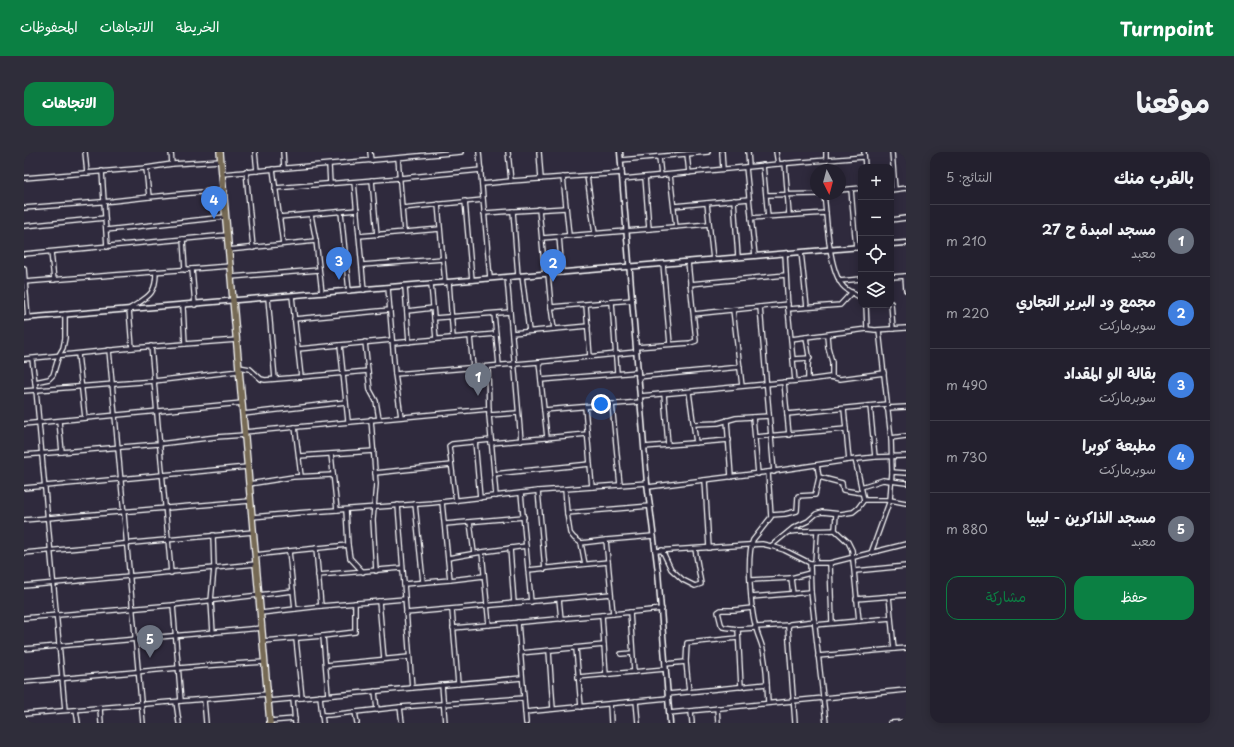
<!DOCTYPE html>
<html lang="ar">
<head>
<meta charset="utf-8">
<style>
  body { margin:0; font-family:"Playpen Sans","Playpen Sans Arabic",sans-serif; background:#2f2d3a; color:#f1f3f6; direction:rtl }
  .controls { position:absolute; right:12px; top:12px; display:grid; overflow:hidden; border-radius:8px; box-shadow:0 2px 10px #0003 }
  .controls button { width:36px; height:36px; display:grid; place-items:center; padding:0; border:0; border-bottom:1px solid #403e4a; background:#23202e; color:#f1f3f6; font:20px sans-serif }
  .compass { position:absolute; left:786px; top:12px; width:36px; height:36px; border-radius:50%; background:#23202e; box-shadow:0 2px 10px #0003; rotate:174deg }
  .you { position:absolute; left:577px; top:252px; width:14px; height:14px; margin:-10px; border:3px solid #fff; border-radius:50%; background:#1a73e8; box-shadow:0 0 0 6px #1a73e833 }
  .badge { display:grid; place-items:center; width:26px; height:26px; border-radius:50%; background:#0b8043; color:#fff; font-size:13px; font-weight:700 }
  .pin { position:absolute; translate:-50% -33px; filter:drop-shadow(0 1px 2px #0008) }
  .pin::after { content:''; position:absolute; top:21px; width:14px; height:12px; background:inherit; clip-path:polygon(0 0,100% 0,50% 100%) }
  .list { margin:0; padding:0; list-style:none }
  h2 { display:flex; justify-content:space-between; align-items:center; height:52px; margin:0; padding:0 16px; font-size:17px }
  h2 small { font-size:13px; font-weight:400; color:#a3a3aa }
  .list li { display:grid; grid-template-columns:26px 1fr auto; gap:12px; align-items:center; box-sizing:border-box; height:72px; padding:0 16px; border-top:1px solid #403e4a }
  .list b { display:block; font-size:15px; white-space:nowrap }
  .list p { margin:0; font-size:13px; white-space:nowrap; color:#a3a3aa }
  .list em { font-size:13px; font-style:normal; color:#a3a3aa }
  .actions { display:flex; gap:8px; padding:12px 16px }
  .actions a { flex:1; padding:9px 0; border:1px solid #0b8043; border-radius:12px; text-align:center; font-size:14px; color:#0b8043 }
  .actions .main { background:#0b8043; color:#fff }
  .icon { flex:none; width:22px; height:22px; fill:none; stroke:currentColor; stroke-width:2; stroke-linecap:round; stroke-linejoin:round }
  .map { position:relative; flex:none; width:882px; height:571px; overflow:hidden; direction:ltr; border-radius:12px }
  header { display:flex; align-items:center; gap:24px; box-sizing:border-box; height:56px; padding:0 20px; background:#0b8043; color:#fff }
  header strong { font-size:19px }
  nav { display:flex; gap:22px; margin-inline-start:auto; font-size:14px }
  .intro { display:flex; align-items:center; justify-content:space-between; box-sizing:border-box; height:96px; padding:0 24px }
  h1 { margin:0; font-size:28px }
  .button { padding:10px 18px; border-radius:12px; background:#0b8043; color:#fff; font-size:14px; font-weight:700 }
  main { display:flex; gap:24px; padding:0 24px }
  aside { flex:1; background:#23202e; border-radius:12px; box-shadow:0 2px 10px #0003 }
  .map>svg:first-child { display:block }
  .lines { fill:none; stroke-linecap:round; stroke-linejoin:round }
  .minor-casing { stroke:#fff; stroke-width:6 }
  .tertiary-casing { stroke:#fff; stroke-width:7 }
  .trunk-casing { stroke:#fff; stroke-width:8 }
  .minor { stroke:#2f2a3d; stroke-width:3.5 }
  .tertiary { stroke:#2f2a3d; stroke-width:4 }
  .trunk { stroke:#766a54; stroke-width:5.5 }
</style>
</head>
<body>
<header>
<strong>Turnpoint</strong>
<nav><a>الخريطة</a><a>الاتجاهات</a><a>المحفوظات</a></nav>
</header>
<div class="intro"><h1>موقعنا</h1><a class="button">الاتجاهات</a></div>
<main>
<aside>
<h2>بالقرب منك<small>النتائج: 5</small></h2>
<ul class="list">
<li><span class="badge" style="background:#6b7280">1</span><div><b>مسجد امبدة ح 27</b><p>معبد</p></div><em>210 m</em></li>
<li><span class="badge" style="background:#3f7fe0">2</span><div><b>مجمع ود البرير التجاري</b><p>سوبرماركت</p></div><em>220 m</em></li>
<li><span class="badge" style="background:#3f7fe0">3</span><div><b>بقالة الو المقداد</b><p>سوبرماركت</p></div><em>490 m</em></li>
<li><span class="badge" style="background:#3f7fe0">4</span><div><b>مطبعة كوبرا</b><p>سوبرماركت</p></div><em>730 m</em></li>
<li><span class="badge" style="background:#6b7280">5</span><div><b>مسجد الذاكرين - ليبيا</b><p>معبد</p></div><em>880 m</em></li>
</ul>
<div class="actions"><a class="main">حفظ</a><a>مشاركة</a></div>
</aside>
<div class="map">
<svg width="882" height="571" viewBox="0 0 882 571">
  <rect width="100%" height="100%" fill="#2f2a3d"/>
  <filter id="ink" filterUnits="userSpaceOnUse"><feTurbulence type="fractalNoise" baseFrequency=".025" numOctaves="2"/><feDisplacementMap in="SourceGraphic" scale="8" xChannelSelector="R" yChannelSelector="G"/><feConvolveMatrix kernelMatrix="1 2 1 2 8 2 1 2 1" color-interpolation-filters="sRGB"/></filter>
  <g filter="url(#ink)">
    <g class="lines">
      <g class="minor-casing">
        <g id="minor">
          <path d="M 61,0 L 63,21"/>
          <path d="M 147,0 L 148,12"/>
          <path d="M 231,0 L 233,19"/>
          <path d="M 259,0 L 260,16"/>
          <path d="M 346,0 L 347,9"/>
          <path d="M 455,0 L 466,126"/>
          <path d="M 484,0 L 487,29"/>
          <path d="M 515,0 L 517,27"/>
          <path d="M 698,0 L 699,17"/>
          <path d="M 724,0 L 725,14"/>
          <path d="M 752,0 L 754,12"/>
          <path d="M 802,0 L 802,8"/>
          <path d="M 840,0 L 841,15"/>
          <path d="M 868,0 L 871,37"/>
          <path d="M 663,2 L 665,21"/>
          <path d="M 635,5 L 637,24"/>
          <path d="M 374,6 L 380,80"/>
          <path d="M 597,8 L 684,0"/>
          <path d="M 761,11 L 765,63"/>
          <path d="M 305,13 L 306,32"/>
          <path d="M 739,13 L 744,65"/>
          <path d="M 722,15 L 731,104"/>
          <path d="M 122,16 L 125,45"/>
          <path d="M 249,17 L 259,92"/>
          <path d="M 78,19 L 83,95"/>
          <path d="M 222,19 L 229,96"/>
          <path d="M 198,22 L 437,0"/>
          <path d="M 646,23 L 652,75"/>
          <path d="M 563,24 L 571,82"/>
          <path d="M 539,25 L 545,83"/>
          <path d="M 621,25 L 625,77"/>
          <path d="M 0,26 L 122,16 L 148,12 L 197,9"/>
          <path d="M 599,27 L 754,12 L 840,5"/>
          <path d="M 348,28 L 353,83"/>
          <path d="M 330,30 L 340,138"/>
          <path d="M 458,32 L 487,29 L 598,21"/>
          <path d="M 251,36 L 376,26 L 457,18"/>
          <path d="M 827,37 L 832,96"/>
          <path d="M 816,38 L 837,36"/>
          <path d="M 867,38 L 882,36"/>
          <path d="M 800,42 C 803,64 804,117 819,134 C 823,139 831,142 837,146"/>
          <path d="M 742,43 L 794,42"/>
          <path d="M 710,48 L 714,105"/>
          <path d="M 441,49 L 448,128"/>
          <path d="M 683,51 L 689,108"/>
          <path d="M 414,52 L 421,131"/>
          <path d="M 650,54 L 725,47"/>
          <path d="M 0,56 L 89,49 L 125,45 L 199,38"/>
          <path d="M 378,56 L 459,48"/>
          <path d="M 515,57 L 521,122"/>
          <path d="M 489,59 L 494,124"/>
          <path d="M 317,60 L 325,139"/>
          <path d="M 460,61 L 542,56"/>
          <path d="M 287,63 L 292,89 L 298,141"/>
          <path d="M 255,65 L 333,58"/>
          <path d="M 727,66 L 802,61"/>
          <path d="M 867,68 L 882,66"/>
          <path d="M 0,74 L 81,66"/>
          <path d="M 82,78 L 201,65"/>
          <path d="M 335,84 L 416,77"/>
          <path d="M 535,84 L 538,121"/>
          <path d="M 518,86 L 685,72"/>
          <path d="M 159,87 L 161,118"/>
          <path d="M 204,98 L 292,89"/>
          <path d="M 27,100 L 30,128"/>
          <path d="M 777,100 L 783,155"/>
          <path d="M 0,102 L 203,83"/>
          <path d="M 761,102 L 764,157 L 771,229"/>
          <path d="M 639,112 L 646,192"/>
          <path d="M 338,113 L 419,107"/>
          <path d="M 0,116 L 4,166"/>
          <path d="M 168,117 L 171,153"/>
          <path d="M 524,122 L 527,155 L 608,148"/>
          <path d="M 498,124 L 505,179"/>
          <path d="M 881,124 L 882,138"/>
          <path d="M 207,125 L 295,118"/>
          <path d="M 483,125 L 497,289"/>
          <path d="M 867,125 L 882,124"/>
          <path d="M 815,129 L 837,127"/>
          <path d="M 0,130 L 206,114"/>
          <path d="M 425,130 L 429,186"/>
          <path d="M 407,132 L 412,187"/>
          <path d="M 666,132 L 762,123"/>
          <path d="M 381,135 L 385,190"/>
          <path d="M 364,136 L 371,222 L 377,265"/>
          <path d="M 268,144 L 277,225 L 344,219"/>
          <path d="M 244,146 L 251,227"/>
          <path d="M 588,150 L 593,221"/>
          <path d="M 867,151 L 869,177"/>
          <path d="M 562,153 L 566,205"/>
          <path d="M 842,153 L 843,177 L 851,178 L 882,176"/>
          <path d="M 159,154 L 161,192"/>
          <path d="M 527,155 L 530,177"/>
          <path d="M 736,155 L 750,320"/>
          <path d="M 764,157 L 816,153 L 828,140"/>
          <path d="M 709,158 L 718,234"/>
          <path d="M 383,159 L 409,156"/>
          <path d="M 470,162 L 475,213"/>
          <path d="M 670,162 L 764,152"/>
          <path d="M 410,166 L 486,160"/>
          <path d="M 270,167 L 366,158"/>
          <path d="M 488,181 L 564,174"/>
          <path d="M 803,183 L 804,195 L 808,210 L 808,225"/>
          <path d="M 446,184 L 449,216"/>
          <path d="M 782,185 L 785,204 L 784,214 L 784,228"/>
          <path d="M 767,187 L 843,177"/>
          <path d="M 341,190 L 346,238 L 352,249 L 355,267"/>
          <path d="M 369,191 L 472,182"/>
          <path d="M 316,193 L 324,269"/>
          <path d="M 127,194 L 147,421"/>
          <path d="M 612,195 L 666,191 L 672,189 L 664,110"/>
          <path d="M 108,196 L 105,157 C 123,145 132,144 132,120"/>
          <path d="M 274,197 L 368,188"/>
          <path d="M 85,198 L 119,571"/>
          <path d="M 54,202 L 61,266"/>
          <path d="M 0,207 L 108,196 L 213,188"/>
          <path d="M 8,207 L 12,238 L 41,558"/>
          <path d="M 769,207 L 786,206"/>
          <path d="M 515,210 L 523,286"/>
          <path d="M 215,215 L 226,217 L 237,227 L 241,228 L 277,225"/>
          <path d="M 464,215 L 465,263 L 472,344"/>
          <path d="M 371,222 L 515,210 L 612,200"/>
          <path d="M 614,225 L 716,215"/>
          <path d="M 517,228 L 614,220"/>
          <path d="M 11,230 L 25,227 L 29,223 L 35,203 L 39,196 L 41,186 L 41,162"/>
          <path d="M 760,230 L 765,283"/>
          <path d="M 0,239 L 130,229 L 215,219"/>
          <path d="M 665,240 L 672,291"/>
          <path d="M 640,242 L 644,293"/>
          <path d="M 616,244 L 784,228 L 806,225 L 816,227 L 860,221"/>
          <path d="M 588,252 L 596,333"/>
          <path d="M 846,254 L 851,305"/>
          <path d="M 561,255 L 568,335"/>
          <path d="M 863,256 L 882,255"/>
          <path d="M 820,257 L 825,308"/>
          <path d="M 520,258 L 616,250"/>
          <path d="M 219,262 L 322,250"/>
          <path d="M 763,262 L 863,252"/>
          <path d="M 465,263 L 494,261"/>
          <path d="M 729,265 L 734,322"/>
          <path d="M 347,267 L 352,332 L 349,368 L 352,419"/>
          <path d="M 703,268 L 707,325"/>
          <path d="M 35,269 L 38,300"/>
          <path d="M 0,272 L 218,251"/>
          <path d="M 670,272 L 694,271 L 712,266 L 745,264"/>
          <path d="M 271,275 L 277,324"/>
          <path d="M 220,280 L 465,257"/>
          <path d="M 731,285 L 822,277"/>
          <path d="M 867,286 L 882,284"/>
          <path d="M 451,289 L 456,346"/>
          <path d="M 467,291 L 563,282"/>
          <path d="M 620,295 L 705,288"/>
          <path d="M 307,302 L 313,358"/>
          <path d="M 0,303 L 135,292 L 192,285 L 221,283"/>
          <path d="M 275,304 L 350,299"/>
          <path d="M 831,307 L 840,348 L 866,348 L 882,351"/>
          <path d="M 744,320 L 747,365 L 729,388 C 722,404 727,459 732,476 C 734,485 739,493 740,503 C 743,519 743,535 744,551"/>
          <path d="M 868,320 L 882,321"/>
          <path d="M 351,321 L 427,313"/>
          <path d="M 470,322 L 566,312"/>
          <path d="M 795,325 L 818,331 L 819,338 L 838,341"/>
          <path d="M 681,328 L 685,396"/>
          <path d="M 225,332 L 269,325 L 309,323"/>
          <path d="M 624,335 L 744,320 L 825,308 L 851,305 L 882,304"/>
          <path d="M 837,335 L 859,328 L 882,331"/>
          <path d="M 0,336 L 223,315"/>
          <path d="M 541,337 L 543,361 L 546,381 L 550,386 L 557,391 L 582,388"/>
          <path d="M 514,339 L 521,417"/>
          <path d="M 497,341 L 507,450"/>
          <path d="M 432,349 L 425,294 L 428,292 L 467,288"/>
          <path d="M 391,352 L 399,430"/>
          <path d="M 374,353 L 388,536"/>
          <path d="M 322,358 L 324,393"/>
          <path d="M 543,361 L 626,354"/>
          <path d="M 812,362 L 811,378 L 824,390 L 828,398 L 835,469"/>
          <path d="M 747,363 L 761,362 L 773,359 L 774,344 L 791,343 L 795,325 L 793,313"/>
          <path d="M 228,365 L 272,361 L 408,351 L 514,339 L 623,331"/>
          <path d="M 0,368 L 226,349"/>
          <path d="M 446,370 L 450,401"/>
          <path d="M 421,372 L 500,365"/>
          <path d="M 765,380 C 780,378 795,379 811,378"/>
          <path d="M 189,383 L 190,416 L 187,449 L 189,481"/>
          <path d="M 557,391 L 561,412"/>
          <path d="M 747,394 L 769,376 L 784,369 L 792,362 L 798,360 L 817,362 L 829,360 L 834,356 L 840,348"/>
          <path d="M 292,396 L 297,454"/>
          <path d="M 486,396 L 490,451"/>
          <path d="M 638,398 L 647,417 L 659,428 L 671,434 L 677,432 L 671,397"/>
          <path d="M 265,399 L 271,457"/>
          <path d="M 631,399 L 738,392 L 747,394 L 760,398 L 786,411 L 806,411 L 882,392"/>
          <path d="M 458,400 L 465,473"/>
          <path d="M 0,401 L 229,380"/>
          <path d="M 847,401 L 866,348 L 868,320 L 867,286 L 855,178"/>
          <path d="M 231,403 L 265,399 L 324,393 L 326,406 L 339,420"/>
          <path d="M 424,406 L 458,400 L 502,394"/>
          <path d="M 786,411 L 787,440 L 802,571"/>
          <path d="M 791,411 L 793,379"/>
          <path d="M 806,411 L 808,471"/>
          <path d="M 504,418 L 584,410"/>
          <path d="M 831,419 L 882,414"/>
          <path d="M 294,423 L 378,416"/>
          <path d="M 767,426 L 786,421"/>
          <path d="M 426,428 L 460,424"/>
          <path d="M 727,428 L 767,426 L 769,442"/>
          <path d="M 380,432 L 426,428 L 418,350"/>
          <path d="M 0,434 L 232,412"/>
          <path d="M 865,444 L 870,497"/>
          <path d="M 727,445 L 787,440"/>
          <path d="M 535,447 L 537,467"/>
          <path d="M 832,447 L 882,443"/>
          <path d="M 355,449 L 360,507"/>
          <path d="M 149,453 L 157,549"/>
          <path d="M 728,456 L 710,458 L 697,458 L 694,460 L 697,472 L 699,475 L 714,477 L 732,476"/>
          <path d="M 428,458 L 434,532"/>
          <path d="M 606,460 L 610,520"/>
          <path d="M 237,461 L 297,454 L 381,447"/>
          <path d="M 382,461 L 587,442"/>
          <path d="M 589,462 L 582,388 L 629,384"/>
          <path d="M 578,463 L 582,523"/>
          <path d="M 0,466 L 149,453 L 269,439"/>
          <path d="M 494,470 L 502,571"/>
          <path d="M 791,473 L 867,466"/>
          <path d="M 732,475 L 764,473"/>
          <path d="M 429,476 L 578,463 L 638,457"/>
          <path d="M 714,477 L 717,535"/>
          <path d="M 272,487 L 278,546"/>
          <path d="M 239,489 L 299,484"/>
          <path d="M 552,496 L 557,555"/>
          <path d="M 0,497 L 238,476"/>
          <path d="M 525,499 L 529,557"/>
          <path d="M 496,501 L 580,493"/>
          <path d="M 597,502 L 608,501"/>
          <path d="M 794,504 L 882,496"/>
          <path d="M 641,512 L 662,510"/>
          <path d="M 302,513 L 385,505"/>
          <path d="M 554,525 L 641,517"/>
          <path d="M 0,530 L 177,514 L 241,510"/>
          <path d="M 418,533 L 421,571"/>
          <path d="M 351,539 L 353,558"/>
          <path d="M 665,540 L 662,510 L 663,491 L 714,486"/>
          <path d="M 644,542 L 743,532"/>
          <path d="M 304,543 L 299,484 L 331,480 L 331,451"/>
          <path d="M 296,544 L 298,563 L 305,563 L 376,555 L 500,546"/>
          <path d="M 269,547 L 271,571"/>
          <path d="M 180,548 L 182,571"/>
          <path d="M 244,549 L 498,526"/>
          <path d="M 612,549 L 614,571"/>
          <path d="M 152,550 L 155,571"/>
          <path d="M 586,552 L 587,571"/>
          <path d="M 376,555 L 378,571"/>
          <path d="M 76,556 L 77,571"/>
          <path d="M 693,556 L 694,571"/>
          <path d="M 52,558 L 54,571"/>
          <path d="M 667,559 L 668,571"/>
          <path d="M 331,560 L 333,571"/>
          <path d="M 501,560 L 644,546"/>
          <path d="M 645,561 L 882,538"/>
          <path d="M 0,562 L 244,542"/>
          <path d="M 298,563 L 299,571"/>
          <path d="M 246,569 L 271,567"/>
          <path d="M 771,571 L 764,475 L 766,472 L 791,469"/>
          <path d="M 866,571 L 882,570"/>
        </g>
      </g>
      <g class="tertiary-casing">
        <g id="tertiary">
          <path d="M 596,0 L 623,331 L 634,420 L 646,571"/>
          <path d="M 867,92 L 882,91"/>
          <path d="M 0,166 L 837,95"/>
        </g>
      </g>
      <g class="trunk-casing">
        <path id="trunk" d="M 196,0 L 246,571"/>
      </g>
      <use href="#minor" class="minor"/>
      <use href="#tertiary" class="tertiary"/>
      <use href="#trunk" class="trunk"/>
    </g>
  </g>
</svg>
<div class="controls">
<button>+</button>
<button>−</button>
<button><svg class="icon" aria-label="locate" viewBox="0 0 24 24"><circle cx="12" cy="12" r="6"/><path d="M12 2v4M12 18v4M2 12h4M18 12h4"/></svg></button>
<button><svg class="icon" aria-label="layers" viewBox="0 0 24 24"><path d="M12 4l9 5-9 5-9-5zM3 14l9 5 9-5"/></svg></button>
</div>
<svg class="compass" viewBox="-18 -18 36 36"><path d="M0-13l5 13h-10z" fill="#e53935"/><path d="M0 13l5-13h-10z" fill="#a3a3aa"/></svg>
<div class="you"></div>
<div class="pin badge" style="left:454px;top:244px;background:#6b7280">1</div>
<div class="pin badge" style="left:529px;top:130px;background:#3f7fe0">2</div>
<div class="pin badge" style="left:315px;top:128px;background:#3f7fe0">3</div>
<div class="pin badge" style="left:190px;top:67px;background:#3f7fe0">4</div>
<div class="pin badge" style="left:126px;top:506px;background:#6b7280">5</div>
</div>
</main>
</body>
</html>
